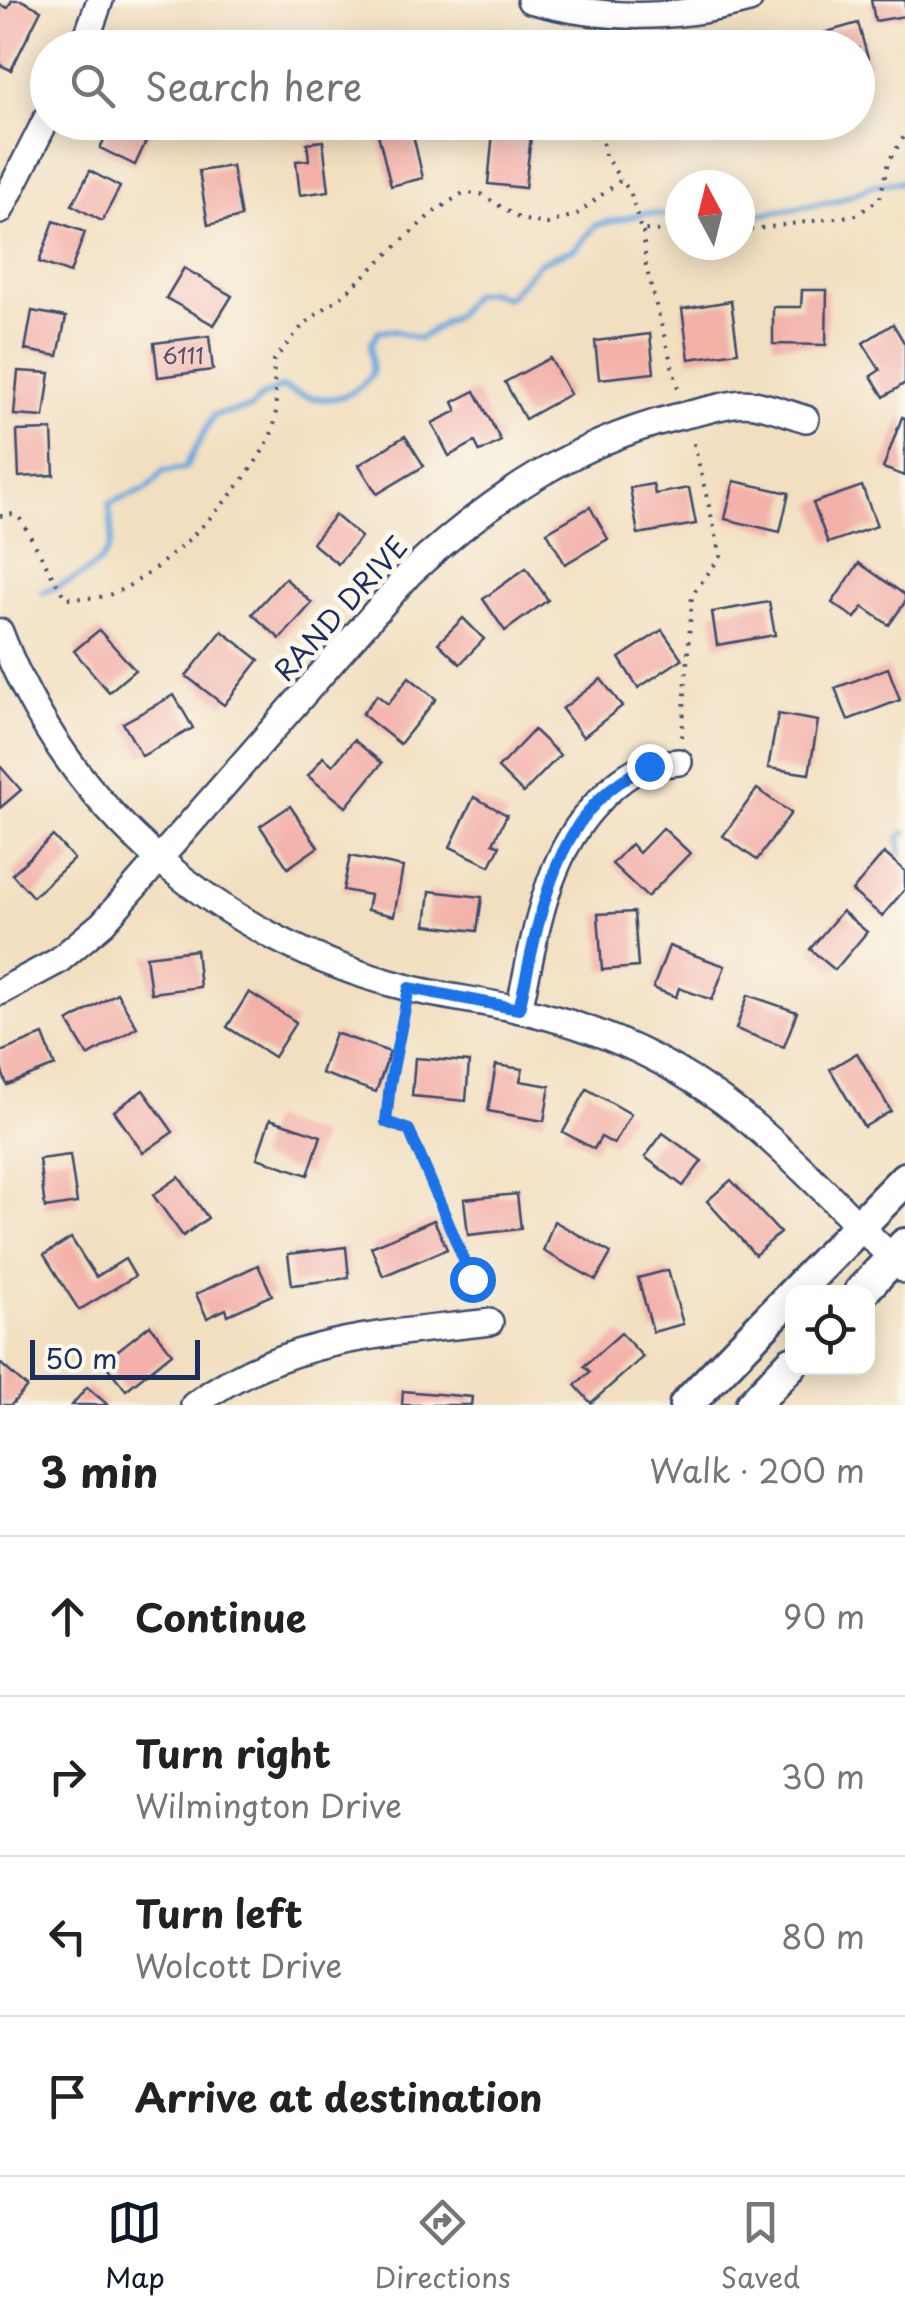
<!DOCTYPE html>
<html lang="en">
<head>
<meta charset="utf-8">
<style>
  body { margin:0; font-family:"Playpen Sans",sans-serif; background:#f2f2f2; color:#222 }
  .controls { position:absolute; right:30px; bottom:30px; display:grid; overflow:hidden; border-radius:20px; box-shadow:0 5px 25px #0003 }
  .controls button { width:90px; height:90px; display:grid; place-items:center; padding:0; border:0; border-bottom:2px solid #e0e0e0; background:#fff; color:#222; font:50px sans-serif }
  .compass { position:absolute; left:665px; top:170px; width:90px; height:90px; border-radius:50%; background:#fff; box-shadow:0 5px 25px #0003; rotate:353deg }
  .scale { position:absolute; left:30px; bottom:25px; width:170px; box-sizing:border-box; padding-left:10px; border:5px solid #1b2f5e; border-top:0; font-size:28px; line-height:35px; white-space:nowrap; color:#1b2f5e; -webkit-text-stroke:8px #fbf7ec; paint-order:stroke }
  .stop { position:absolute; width:30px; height:30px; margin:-22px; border:8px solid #1a73e8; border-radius:50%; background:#fff }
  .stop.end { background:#1a73e8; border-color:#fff; box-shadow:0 2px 10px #0008 }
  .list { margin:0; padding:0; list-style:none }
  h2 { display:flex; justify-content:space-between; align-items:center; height:130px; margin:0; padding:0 40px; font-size:42px }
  h2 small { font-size:32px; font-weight:400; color:#767676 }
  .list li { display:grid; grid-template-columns:65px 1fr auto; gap:30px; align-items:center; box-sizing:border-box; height:160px; padding:0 40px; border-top:2px solid #e0e0e0 }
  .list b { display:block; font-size:38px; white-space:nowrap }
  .list p { margin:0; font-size:32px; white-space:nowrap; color:#767676 }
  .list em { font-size:32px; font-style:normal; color:#767676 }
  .icon { flex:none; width:55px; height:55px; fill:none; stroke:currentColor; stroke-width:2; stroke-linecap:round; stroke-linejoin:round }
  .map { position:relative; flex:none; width:905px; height:1405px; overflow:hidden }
  .search { position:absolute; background:#fff; box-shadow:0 5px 25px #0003; left:30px; right:30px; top:30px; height:110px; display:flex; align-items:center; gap:25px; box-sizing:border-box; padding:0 35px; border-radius:55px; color:#767676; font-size:38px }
  .sheet { height:770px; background:#fff }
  nav { display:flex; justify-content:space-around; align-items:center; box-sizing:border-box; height:140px; border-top:2px solid #e0e0e0; background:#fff; font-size:28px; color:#767676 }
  nav a { display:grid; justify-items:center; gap:5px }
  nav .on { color:#111827 }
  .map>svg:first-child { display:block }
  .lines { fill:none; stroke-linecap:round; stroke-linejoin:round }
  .stream { stroke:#6ba7dc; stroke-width:6 }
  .building { fill:#f3b1a9 }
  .minor-casing { stroke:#3b496d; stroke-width:30 }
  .major-casing { stroke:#3b496d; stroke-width:38 }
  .path { stroke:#3b496d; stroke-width:4; stroke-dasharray:2.5 8; stroke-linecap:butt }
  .minor { stroke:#fff; stroke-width:25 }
  .major { stroke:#fff; stroke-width:32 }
  .route { stroke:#1a73e8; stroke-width:12 }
  .labels { text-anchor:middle; stroke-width:10; stroke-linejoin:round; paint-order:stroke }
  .number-label { font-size:22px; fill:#515071 }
  .street-label { font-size:28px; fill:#1b2f5e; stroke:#fbf7ec }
</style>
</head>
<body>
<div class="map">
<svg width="905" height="1405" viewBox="0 0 905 1405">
  <rect width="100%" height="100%" fill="#fbf7ec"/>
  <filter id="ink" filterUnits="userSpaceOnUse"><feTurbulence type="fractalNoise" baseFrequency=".01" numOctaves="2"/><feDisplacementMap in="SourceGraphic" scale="20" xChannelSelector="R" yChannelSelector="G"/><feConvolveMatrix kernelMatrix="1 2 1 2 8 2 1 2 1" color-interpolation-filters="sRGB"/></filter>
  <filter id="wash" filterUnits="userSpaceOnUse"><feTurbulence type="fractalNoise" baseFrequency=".0048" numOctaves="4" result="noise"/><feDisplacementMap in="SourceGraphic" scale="40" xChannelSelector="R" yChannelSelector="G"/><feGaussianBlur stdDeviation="2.25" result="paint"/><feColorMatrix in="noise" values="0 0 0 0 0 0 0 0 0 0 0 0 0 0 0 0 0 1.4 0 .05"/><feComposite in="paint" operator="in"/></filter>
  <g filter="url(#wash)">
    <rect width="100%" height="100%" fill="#f2dfc0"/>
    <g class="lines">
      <g class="stream">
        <path d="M 740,218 L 836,201 L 874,185 L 905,182"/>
        <path d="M 43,592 C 65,584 101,570 110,546 C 114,535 110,516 109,504 L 148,488 L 163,471 L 185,468 L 214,415 L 251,408 L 260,398 L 282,387 C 315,404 349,405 372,374 L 371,344 L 379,331 L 395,331 L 419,339 L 456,315 L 473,294 L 489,292 L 507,298 L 539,263 L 576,248 L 596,225 L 647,213 L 680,217"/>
        <path d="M 901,853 L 899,837 L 905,833"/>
      </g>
    </g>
    <g id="blocks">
      <g class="building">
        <path d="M 12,0 L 21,0 L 41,10 L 11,70 L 0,65 L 0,5 L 8,8 Z"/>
        <path d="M 871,0 L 905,0 L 905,16 L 875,21 Z"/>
        <path d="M 858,23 L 869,62 L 858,66 L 858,48 L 808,48 L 805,38 Z"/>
        <path d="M 401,34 L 446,41 L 445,48 L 399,48 Z"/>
        <path d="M 379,35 L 381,48 L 335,48 L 334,41 Z"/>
        <path d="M 113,122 L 155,122 L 135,165 L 100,148 Z"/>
        <path d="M 410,122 L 423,178 L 391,186 L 377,130 Z"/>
        <path d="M 493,132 L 531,136 L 525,188 L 488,184 Z"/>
        <path d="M 323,141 L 329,191 L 300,195 L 296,161 L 309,160 L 307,143 Z"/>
        <path d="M 232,166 L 241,217 L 208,225 L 199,171 Z"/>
        <path d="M 90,171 L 120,187 L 102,221 L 72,205 Z"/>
        <path d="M 54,221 L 85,232 L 70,273 L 39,262 Z"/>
        <path d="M 184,268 L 232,296 L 214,325 L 166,298 Z"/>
        <path d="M 802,290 L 827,290 L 826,345 L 773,344 L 773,307 L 801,307 Z"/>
        <path d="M 731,301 L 738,352 L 689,359 L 682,309 Z"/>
        <path d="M 32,311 L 66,317 L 58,356 L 25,350 Z"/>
        <path d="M 893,324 L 905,344 L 905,383 L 884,397 L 871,376 L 880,370 L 863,343 Z"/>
        <path d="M 650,334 L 654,373 L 599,379 L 595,341 Z"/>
        <path d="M 209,336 L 213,370 L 158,377 L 154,343 Z"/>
        <path d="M 550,358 L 570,394 L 525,419 L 505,382 Z"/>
        <path d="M 18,371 L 50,373 L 44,417 L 14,415 Z"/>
        <path d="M 475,391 L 501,441 L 480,452 L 475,442 L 449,456 L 432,423 L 457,411 L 453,402 Z"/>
        <path d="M 902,417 L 905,418 L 905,476 L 883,468 Z"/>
        <path d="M 52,430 L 54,475 L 19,477 L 17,431 Z"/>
        <path d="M 405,436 L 424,466 L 377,494 L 359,465 Z"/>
        <path d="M 734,481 L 789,493 L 780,532 L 725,519 Z"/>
        <path d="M 653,484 L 655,494 L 689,488 L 696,524 L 638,534 L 630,488 Z"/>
        <path d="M 862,486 L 877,526 L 828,543 L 813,503 Z"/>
        <path d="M 590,507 L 608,539 L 565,564 L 547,532 Z"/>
        <path d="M 335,515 L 361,537 L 338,564 L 312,543 Z"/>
        <path d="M 859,563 L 905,595 L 905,602 L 889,625 L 863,607 L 855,618 L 832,603 Z"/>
        <path d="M 526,568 L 548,600 L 505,631 L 483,599 Z"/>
        <path d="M 285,578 L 312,603 L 280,639 L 252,614 Z"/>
        <path d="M 769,602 L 775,635 L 717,645 L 712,612 Z"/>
        <path d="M 463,618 L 484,639 L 460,664 L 438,643 Z"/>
        <path d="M 99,630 L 135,670 L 109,692 L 74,651 Z"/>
        <path d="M 662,630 L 682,659 L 638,688 L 619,658 Z"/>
        <path d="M 222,631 L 259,660 L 224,705 L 186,676 Z"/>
        <path d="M 888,668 L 900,700 L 848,720 L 835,688 Z"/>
        <path d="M 409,677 L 436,699 L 400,744 L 362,714 L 377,695 L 388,704 Z"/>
        <path d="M 601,679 L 622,706 L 583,737 L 562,709 Z"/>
        <path d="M 174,695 L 193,728 L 142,756 L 123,723 Z"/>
        <path d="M 778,714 L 818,721 L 809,774 L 768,768 Z"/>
        <path d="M 534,730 L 560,755 L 523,793 L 498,768 Z"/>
        <path d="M 354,740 L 382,763 L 346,807 L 308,776 L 323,757 L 333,765 Z"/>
        <path d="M 0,766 L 21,790 L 0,808 Z"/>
        <path d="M 757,789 L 791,813 L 757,860 L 723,836 Z"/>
        <path d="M 474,797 L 507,815 L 493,843 L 500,846 L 490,866 L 450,847 Z"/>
        <path d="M 290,806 L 318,847 L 288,868 L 260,826 Z"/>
        <path d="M 663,828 L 690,853 L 647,897 L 612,864 L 631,844 L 639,853 Z"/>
        <path d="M 53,836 L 74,859 L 33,897 L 12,874 Z"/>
        <path d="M 884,853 L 905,871 L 905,889 L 882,916 L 852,891 Z"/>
        <path d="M 350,856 L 403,867 L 394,916 L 367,910 L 370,895 L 343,890 Z"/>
        <path d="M 430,891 L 482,897 L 477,931 L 426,925 Z"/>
        <path d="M 842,911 L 867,932 L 835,970 L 810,949 Z"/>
        <path d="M 634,912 L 638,967 L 602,970 L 598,914 Z"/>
        <path d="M 669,946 L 725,966 L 712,1000 L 679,988 L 676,997 L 653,988 Z"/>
        <path d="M 196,950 L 200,987 L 151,993 L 146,956 Z"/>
        <path d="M 249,992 L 296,1022 L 274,1057 L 227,1027 Z"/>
        <path d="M 117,993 L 137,1027 L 88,1056 L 68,1022 Z"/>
        <path d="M 748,995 L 797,1012 L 784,1047 L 736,1029 Z"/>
        <path d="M 335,1033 L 390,1052 L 376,1092 L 321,1073 Z"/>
        <path d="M 43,1035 L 55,1066 L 7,1085 L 0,1066 L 0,1052 Z"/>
        <path d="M 857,1053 L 891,1111 L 864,1127 L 830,1069 Z"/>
        <path d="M 415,1058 L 469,1062 L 466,1101 L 412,1096 Z"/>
        <path d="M 496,1065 L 523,1069 L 520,1081 L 550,1086 L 544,1121 L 488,1111 Z"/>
        <path d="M 587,1089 L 631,1114 L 614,1144 L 601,1137 L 594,1149 L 563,1132 Z"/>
        <path d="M 143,1090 L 173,1132 L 143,1153 L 114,1111 Z"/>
        <path d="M 270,1119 L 321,1136 L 308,1175 L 257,1158 Z"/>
        <path d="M 663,1133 L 702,1161 L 683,1186 L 645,1157 Z"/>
        <path d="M 70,1155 L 77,1203 L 45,1208 L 39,1159 Z"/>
        <path d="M 179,1177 L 208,1218 L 183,1236 L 153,1195 Z"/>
        <path d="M 731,1180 L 780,1233 L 755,1255 L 707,1201 Z"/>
        <path d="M 517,1194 L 521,1229 L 468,1235 L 464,1199 Z"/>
        <path d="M 434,1220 L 447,1249 L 383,1276 L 371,1247 Z"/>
        <path d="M 554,1221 L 611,1253 L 596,1280 L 543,1251 Z"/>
        <path d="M 71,1238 L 96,1277 L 125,1259 L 135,1276 L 79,1310 L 44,1255 Z"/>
        <path d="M 346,1247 L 349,1278 L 292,1285 L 288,1254 Z"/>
        <path d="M 258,1265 L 272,1295 L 228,1315 L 226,1309 L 207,1318 L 196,1294 Z"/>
        <path d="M 668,1270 L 683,1324 L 653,1332 L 638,1278 Z"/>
        <path d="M 150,1325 L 172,1353 L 126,1390 L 103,1362 Z"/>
        <path d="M 621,1333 L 643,1357 L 591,1403 L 575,1385 L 590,1372 L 584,1366 Z"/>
        <path d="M 0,1363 L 27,1387 L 11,1405 L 0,1405 Z"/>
        <path d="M 87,1387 L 108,1405 L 72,1405 Z"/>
        <path d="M 403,1391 L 472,1397 L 471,1405 L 402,1405 Z"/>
      </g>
    </g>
  </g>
  <g filter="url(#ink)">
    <use href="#blocks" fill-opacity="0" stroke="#3b496d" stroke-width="2.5"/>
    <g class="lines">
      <g class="minor-casing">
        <g id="minor">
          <path d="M 530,0 C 605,21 674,20 749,0"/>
          <path d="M 83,48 L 100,0"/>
          <path d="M 0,211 L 48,116"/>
          <path d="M 0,632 C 66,810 223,941 405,987 C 441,997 479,1000 516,1009 C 558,1018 600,1032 638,1050 C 752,1104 816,1187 905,1270"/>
          <path d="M 0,992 L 58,961 L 103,923 L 409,574 C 490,498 583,436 694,413 C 713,409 735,401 754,404 C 772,407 789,414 806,419"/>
          <path d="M 519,1009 C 536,936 544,858 598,802 C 612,787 628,772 648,766 C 658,764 669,763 679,762"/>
          <path d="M 194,1405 C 285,1337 381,1335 490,1322"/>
        </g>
      </g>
      <g class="major-casing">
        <g id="major">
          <path d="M 795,1292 L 905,1179"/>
          <path d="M 861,1292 L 905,1245"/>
          <path d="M 686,1405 L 792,1295"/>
          <path d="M 752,1405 L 792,1363"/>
        </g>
      </g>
      <g class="path">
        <path d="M 599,122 L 605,156 L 621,180"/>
        <path d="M 740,231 L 857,215 L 880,198 L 888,162 L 905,135"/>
        <path d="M 643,232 L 646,267 L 679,392"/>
        <path d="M 0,516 L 13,514 L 21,520 L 65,598 C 78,598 92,599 104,596 C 154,586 257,478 273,429 C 280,407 272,383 274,360 L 303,325 L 349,290 L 431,214 L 463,193 L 481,194 L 520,219 L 547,224 L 577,214 L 621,180 L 630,191 L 641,230 L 680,231"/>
        <path d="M 682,737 L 692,595 L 721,556 L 693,440"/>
        <path d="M 406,1013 L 389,1085 L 386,1122 L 409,1131 L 481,1301"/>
      </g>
      <use href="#minor" class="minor"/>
      <use href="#major" class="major"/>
    </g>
  </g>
  <g class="lines" filter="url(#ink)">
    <path class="route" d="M 472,1279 L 409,1130 L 386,1122 L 390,1084 L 409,988 L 519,1009 C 540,920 552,806 649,766"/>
  </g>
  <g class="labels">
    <g class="number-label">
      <text x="183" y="364">6111</text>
    </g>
    <g class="street-label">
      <text transform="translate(341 609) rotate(-48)" y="10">RAND DRIVE</text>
    </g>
  </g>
</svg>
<div class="controls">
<button><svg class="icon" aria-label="locate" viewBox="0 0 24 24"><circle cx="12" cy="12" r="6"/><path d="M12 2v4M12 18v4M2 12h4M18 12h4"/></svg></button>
</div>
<svg class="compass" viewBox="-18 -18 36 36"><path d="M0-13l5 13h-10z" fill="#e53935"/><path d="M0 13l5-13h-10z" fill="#767676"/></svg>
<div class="scale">50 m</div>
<div class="stop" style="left:472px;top:1279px"></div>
<div class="stop end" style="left:649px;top:766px"></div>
<div class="search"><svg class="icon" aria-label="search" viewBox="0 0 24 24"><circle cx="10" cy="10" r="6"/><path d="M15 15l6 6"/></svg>Search here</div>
</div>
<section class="sheet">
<h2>3 min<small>Walk · 200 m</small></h2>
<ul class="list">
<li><svg class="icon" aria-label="ahead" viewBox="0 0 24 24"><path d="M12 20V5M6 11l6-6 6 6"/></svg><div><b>Continue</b></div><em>90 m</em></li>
<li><svg class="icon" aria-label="right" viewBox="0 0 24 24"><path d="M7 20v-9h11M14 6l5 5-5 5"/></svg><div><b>Turn right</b><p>Wilmington Drive</p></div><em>30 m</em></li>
<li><svg class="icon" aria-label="left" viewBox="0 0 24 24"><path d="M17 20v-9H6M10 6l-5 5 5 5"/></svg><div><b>Turn left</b><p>Wolcott Drive</p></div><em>80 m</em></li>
<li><svg class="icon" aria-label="arrive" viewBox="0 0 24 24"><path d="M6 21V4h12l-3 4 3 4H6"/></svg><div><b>Arrive at destination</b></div></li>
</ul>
</section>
<nav>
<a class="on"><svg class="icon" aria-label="map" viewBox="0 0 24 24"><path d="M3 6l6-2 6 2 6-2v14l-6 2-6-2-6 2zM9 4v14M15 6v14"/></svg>Map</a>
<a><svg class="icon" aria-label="directions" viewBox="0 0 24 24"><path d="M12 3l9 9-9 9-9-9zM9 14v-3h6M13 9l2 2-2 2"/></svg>Directions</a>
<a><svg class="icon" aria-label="saved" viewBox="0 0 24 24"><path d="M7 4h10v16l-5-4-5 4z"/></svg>Saved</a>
</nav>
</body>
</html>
